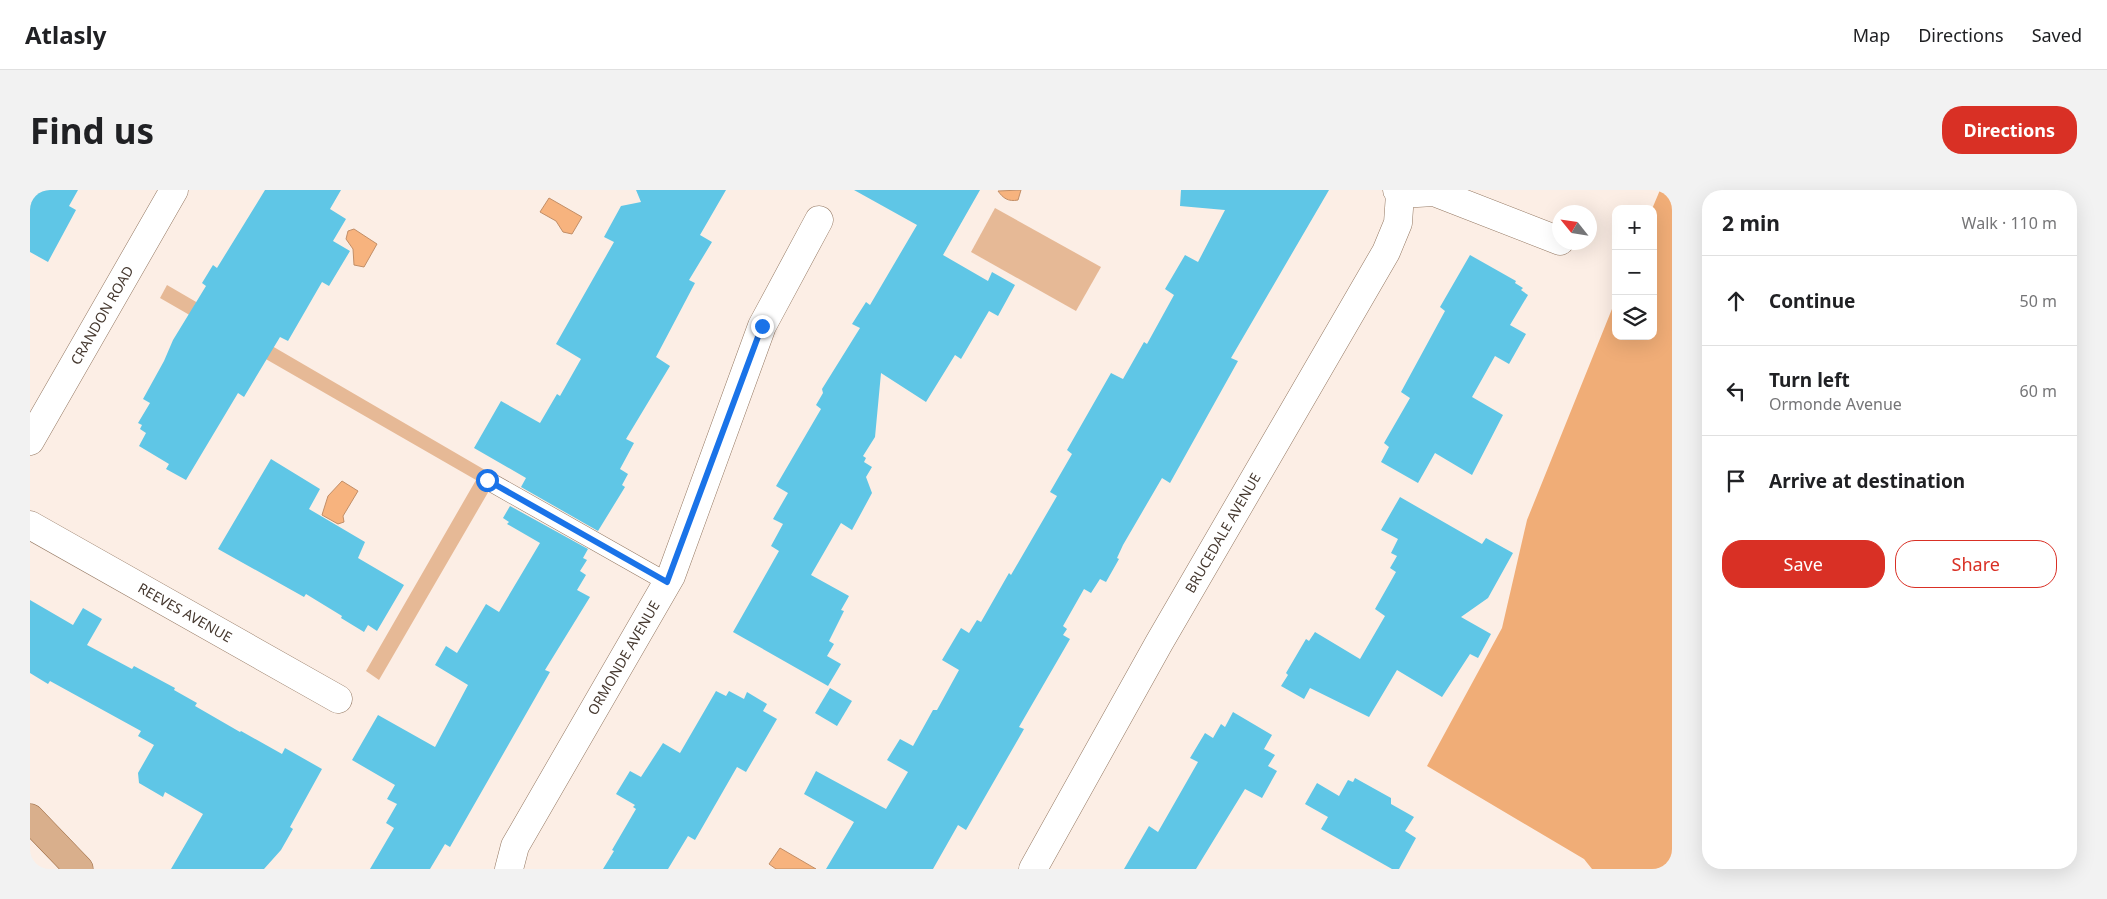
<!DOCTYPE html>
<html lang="en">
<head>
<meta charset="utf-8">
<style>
  body { margin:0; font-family:"Noto Sans",sans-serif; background:#f2f2f2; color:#202124 }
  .controls { position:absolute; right:15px; top:15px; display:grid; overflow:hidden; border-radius:10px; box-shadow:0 5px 20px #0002 }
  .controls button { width:45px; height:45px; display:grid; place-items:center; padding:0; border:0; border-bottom:1px solid #e0e0e0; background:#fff; color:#202124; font:25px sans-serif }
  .compass { position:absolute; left:1522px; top:15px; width:45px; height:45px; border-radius:50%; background:#fff; box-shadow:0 5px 20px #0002; rotate:300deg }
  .stop { position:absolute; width:15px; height:15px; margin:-11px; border:4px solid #1a73e8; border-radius:50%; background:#fff }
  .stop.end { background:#1a73e8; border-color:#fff; box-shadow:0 1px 5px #0008 }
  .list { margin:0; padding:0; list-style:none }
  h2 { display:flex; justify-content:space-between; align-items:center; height:65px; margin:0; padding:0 20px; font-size:21px }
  h2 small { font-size:16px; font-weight:400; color:#757577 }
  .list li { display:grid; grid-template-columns:32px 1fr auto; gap:15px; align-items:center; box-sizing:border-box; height:90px; padding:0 20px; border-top:1px solid #e0e0e0 }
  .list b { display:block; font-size:19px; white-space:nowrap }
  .list p { margin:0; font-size:16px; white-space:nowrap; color:#757577 }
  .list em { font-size:16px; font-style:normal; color:#757577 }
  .actions { display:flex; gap:10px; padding:15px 20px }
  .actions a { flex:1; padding:11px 0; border:1px solid #d93025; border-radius:20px; text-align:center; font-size:18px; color:#d93025 }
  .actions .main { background:#d93025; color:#fff }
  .icon { flex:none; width:28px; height:28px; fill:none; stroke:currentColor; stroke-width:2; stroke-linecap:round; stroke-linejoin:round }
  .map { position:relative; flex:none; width:1642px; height:679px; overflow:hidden; border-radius:20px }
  header { display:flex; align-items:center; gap:30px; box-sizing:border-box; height:70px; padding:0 25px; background:#fff; border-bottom:1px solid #e0e0e0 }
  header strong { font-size:24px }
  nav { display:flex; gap:28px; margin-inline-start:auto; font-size:18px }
  .intro { display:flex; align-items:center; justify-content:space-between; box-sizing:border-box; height:120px; padding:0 30px }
  h1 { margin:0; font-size:35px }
  .button { padding:12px 22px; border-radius:20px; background:#d93025; color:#fff; font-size:18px; font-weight:700 }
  main { display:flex; gap:30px; padding:0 30px }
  aside { flex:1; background:#fff; border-radius:20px; box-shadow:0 5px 20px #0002 }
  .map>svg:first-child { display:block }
  .green { fill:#e6b996 }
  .forest { fill:#f0ad77 }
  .water { fill:#f7b37e; stroke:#c28e67 }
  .building { fill:#5fc6e6 }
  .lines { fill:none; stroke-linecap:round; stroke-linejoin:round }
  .lane-casing { stroke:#937761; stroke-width:19 }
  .street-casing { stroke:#937761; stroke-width:29 }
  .primary-casing { stroke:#95633a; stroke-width:29 }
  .lane { stroke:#fff; stroke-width:18 }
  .street { stroke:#fff; stroke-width:28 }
  .primary { stroke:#d9af8c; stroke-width:28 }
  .route { stroke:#1a73e8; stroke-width:6 }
  .labels { text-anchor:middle; stroke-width:4; stroke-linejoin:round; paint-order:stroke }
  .street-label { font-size:14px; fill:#463930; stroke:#fff }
</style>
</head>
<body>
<header>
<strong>Atlasly</strong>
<nav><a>Map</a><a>Directions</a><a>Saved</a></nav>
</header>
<div class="intro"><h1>Find us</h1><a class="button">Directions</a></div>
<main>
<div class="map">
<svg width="1642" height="679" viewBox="0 0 1642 679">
  <rect width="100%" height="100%" fill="#fceee5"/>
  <g class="green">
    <path d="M 965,18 L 1071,77 L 1046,121 L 941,62 Z"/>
    <path d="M 137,95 L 467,287 L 349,490 L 336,481 L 446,290 L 130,108 Z"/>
  </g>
  <path class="forest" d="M 1630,0 L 1642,0 L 1642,679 L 1562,679 L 1554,669 L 1397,576 L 1472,438 L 1497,330 L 1586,109 L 1586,146 L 1623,146 L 1622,19 Z"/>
  <g class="water">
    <path d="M 991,0 L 988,10 C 978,12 973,8 968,1 Z"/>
    <path d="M 519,8 L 552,27 L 542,44 L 533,42 L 526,31 L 510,22 Z"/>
    <path d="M 324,39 L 347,54 L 334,77 L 324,75 L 323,59 L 316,49 L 318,41 Z"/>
    <path d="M 312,291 L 328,301 L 313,326 L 314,332 L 308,334 L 292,325 L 298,306 Z"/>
    <path d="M 750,658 L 786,679 L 746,679 L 739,674 Z"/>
  </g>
  <g class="building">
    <path d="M 0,0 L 48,0 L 39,16 L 46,20 L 18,72 L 0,62 Z"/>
    <path d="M 235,0 L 311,0 L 300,19 L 316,29 L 303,51 L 320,61 L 299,96 L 292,92 L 258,151 L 250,147 L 214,207 L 208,203 L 156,290 L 136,279 L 139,274 L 109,256 L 116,243 L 110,239 L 112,235 L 108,233 L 120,213 L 113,209 L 134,171 L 143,150 L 176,96 L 172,93 L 183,75 L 187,78 Z"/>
    <path d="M 606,0 L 696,0 L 670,45 L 682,52 L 659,90 L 665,93 L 626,167 L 640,176 L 596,249 L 604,253 L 590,279 L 598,284 L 592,295 L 595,297 L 568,341 L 491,297 L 496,288 L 444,258 L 471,211 L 510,233 L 527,204 L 530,206 L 551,169 L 526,154 L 584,52 L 574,47 L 591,16 L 611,12 Z"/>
    <path d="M 824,0 L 950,0 L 913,65 L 958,91 L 962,82 L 985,95 L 968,126 L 959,121 L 931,169 L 925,165 L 896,212 L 851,183 L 845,247 L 833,266 L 836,268 L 834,272 L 842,277 L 836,287 L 842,303 L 822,340 L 811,333 L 781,385 L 819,406 L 811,420 L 814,421 L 799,451 L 804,454 L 797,466 L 811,474 L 798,496 L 703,442 L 749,361 L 741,356 L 753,334 L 743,329 L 758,303 L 746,296 L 791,219 L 786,215 L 793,203 L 792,199 L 830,138 L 822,134 L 836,112 L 840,115 L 887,35 Z"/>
    <path d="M 1151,0 L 1299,0 L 1201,168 L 1208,171 L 1140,293 L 1132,288 L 1093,355 L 1087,368 L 1089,369 L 1076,392 L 1070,389 L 1061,403 L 1054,399 L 1033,436 L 1037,439 L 1033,445 L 1040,449 L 989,537 L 994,539 L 936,640 L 928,635 L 903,679 L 796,679 L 824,632 L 774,604 L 786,581 L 856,619 L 878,582 L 857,570 L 870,549 L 883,556 L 903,520 L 907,520 L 929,480 L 912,470 L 931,438 L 939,443 L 947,430 L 951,432 L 979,383 L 981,385 L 1027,306 L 1020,302 L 1042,264 L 1037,260 L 1081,183 L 1093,189 L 1114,152 L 1117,154 L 1144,105 L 1135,99 L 1155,65 L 1168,72 L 1195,20 L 1150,16 Z"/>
    <path d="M 1440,65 L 1486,91 L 1485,93 L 1493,98 L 1491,100 L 1498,105 L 1480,135 L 1496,144 L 1479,174 L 1465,166 L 1442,207 L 1473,225 L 1442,285 L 1405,263 L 1388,293 L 1351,272 L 1359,257 L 1354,253 L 1380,208 L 1371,202 L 1415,121 L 1410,117 Z"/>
    <path d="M 241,269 L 290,299 L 279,319 L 335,352 L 328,368 L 374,395 L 347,441 L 338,435 L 334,442 L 311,428 L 312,426 L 276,404 L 274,407 L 188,359 Z"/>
    <path d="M 1370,307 L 1452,354 L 1456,348 L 1483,363 L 1458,408 L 1431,427 L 1461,444 L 1448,468 L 1440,464 L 1412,507 L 1367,480 L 1339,527 L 1280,498 L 1274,509 L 1251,496 L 1258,485 L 1256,483 L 1276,449 L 1279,451 L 1285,442 L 1330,469 L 1355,426 L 1345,419 L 1366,382 L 1360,378 L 1367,366 L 1361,363 L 1368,349 L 1351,340 Z"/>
    <path d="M 480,316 L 558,359 L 553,368 L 557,370 L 550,381 L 556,385 L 547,400 L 560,407 L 515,480 L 520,482 L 420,657 L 415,654 L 400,679 L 340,679 L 364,638 L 356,633 L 367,614 L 357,609 L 365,595 L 322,570 L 348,525 L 405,557 L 438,495 L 405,475 L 416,456 L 427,463 L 456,414 L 469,422 L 510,353 L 477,334 L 479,332 L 473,328 Z"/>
    <path d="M 0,410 L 43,435 L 53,418 L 72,429 L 57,455 L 102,479 L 104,476 L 145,498 L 144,500 L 167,513 L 165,516 L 210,542 L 211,541 L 252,564 L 255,558 L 292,579 L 260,637 L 263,639 L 251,660 L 234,679 L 141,679 L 173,624 L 135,602 L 133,607 L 109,593 L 108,583 L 124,555 L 108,546 L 111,541 L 20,491 L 18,494 L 0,483 Z"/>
    <path d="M 800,498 L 822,511 L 807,536 L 785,523 Z"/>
    <path d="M 686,501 L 696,506 L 699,501 L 714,509 L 717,502 L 737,514 L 733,521 L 747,529 L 716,582 L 707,577 L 665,650 L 658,646 L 638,679 L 573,679 L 584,661 L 582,660 L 606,619 L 603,617 L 605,615 L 586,604 L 600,581 L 611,587 L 633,553 L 650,563 Z"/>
    <path d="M 1203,522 L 1242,545 L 1234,559 L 1245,565 L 1238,576 L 1247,581 L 1232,608 L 1215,599 L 1166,679 L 1094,679 L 1119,636 L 1128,642 L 1168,572 L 1160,568 L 1175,543 L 1183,548 L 1191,534 L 1195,537 Z"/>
    <path d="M 1325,588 L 1361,608 L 1361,614 L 1384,627 L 1375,641 L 1386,648 L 1369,679 L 1362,679 L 1291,639 L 1298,627 L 1275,614 L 1287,593 L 1309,606 L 1318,590 L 1323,592 Z"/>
  </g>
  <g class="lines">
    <g class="lane-casing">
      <path id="lane" d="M 457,290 L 637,392"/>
    </g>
    <g class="street-casing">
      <g id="street">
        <path d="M 1367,0 L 1370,4 L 1404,2 L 1530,51"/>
        <path id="s1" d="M 0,251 L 144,0"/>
        <path id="s2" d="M 0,335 L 308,509"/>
        <path id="s3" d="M 479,679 L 485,656 L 641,386 L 732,136 L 789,30"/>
        <path id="s4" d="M 1003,679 L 1129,453 L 1356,62 L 1368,33 L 1370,4"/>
      </g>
    </g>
    <g class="primary-casing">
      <path id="primary" d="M 0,628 L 49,679"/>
    </g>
    <use href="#lane" class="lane"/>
    <use href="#street" class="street"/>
    <use href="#primary" class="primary"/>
  </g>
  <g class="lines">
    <path class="route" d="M 457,290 L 637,392 L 732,136"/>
  </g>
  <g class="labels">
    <g class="street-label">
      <text dy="5" stroke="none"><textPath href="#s1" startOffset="145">CRANDON ROAD</textPath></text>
      <text dy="5" stroke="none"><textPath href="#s4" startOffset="386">BRUCEDALE AVENUE</textPath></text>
      <text dy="5" stroke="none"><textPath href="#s2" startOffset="178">REEVES AVENUE</textPath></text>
      <text dy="5" stroke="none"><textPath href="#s3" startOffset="241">ORMONDE AVENUE</textPath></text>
    </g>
  </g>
</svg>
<div class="controls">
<button>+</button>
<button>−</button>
<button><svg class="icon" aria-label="layers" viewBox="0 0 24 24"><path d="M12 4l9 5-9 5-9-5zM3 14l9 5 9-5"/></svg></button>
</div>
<svg class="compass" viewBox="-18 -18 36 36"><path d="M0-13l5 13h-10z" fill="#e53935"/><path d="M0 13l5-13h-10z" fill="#757577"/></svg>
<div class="stop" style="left:457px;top:290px"></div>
<div class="stop end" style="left:732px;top:136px"></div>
</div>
<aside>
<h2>2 min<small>Walk · 110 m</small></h2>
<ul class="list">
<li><svg class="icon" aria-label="ahead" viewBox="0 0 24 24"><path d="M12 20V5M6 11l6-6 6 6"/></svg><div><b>Continue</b></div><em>50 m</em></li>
<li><svg class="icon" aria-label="left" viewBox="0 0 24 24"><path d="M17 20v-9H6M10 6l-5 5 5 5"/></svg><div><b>Turn left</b><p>Ormonde Avenue</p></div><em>60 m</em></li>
<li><svg class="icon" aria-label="arrive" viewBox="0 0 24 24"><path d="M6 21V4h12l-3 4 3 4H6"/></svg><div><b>Arrive at destination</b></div></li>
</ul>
<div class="actions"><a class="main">Save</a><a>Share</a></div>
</aside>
</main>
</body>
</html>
